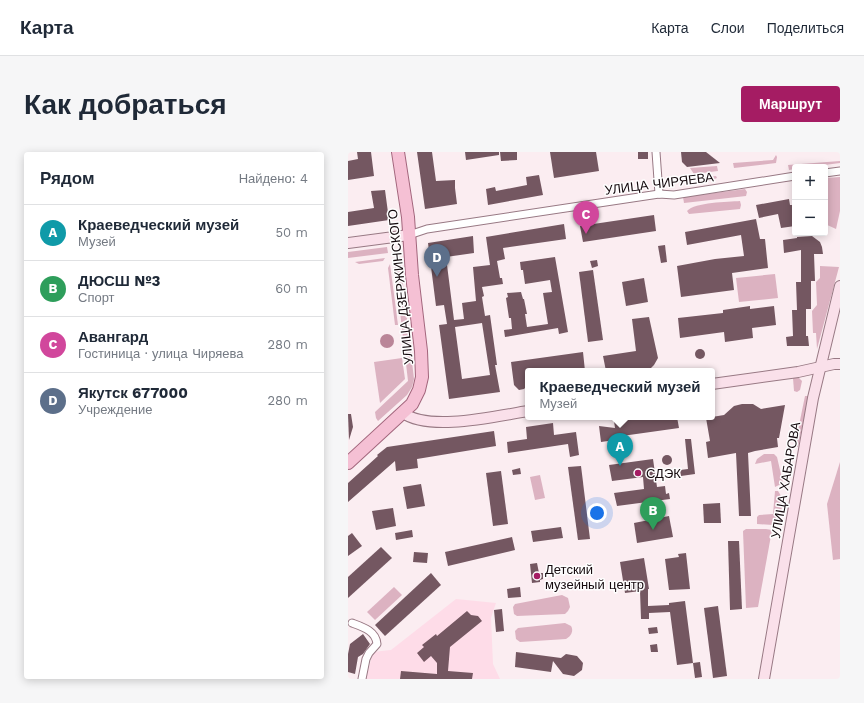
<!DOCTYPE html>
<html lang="ru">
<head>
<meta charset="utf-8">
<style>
  body { margin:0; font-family:"Work Sans",sans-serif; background:#f6f6f7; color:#1f2937 }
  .controls { position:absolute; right:12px; top:12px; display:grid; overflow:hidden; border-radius:4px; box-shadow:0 2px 10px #0003 }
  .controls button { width:36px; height:36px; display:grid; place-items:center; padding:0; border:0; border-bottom:1px solid #e0e1e3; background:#fff; color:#1f2937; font:20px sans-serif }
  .you { position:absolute; left:249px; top:361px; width:14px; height:14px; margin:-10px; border:3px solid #fff; border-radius:50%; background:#1a73e8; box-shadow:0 0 0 6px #1a73e833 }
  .badge { display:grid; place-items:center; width:26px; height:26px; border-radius:50%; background:#a51c63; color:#fff; font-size:13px; font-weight:700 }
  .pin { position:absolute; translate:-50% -33px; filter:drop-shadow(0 1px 2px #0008) }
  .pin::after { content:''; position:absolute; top:21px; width:14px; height:12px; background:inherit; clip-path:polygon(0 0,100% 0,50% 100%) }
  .popup { position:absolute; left:177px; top:216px; width:190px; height:52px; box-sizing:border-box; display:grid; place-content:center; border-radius:4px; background:#fff; filter:drop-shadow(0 1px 3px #0005); font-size:13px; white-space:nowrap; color:#747a83 }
  .popup b { font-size:15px; color:#1f2937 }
  .popup::after { content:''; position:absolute; left:50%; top:100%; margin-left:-8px; border:8px solid transparent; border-top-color:#fff }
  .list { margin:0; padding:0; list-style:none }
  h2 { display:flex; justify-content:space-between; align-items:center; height:52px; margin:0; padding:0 16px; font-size:17px }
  h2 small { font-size:13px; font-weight:400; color:#747a83 }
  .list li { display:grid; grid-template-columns:26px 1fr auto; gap:12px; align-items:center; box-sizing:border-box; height:56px; padding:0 16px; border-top:1px solid #e0e1e3 }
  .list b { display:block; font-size:15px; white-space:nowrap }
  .list p { margin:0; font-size:13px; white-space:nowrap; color:#747a83 }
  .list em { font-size:13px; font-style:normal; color:#747a83 }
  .map { position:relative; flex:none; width:492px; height:527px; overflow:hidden; border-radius:4px }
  header { display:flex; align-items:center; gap:24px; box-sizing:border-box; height:56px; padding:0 20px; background:#fff; border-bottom:1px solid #e0e1e3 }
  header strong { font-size:19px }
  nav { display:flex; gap:22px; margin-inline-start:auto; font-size:14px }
  .intro { display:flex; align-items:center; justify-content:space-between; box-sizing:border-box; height:96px; padding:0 24px }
  h1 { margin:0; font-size:28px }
  .button { padding:10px 18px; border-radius:4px; background:#a51c63; color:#fff; font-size:14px; font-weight:700 }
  main { display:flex; gap:24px; padding:0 24px }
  aside { flex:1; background:#fff; border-radius:4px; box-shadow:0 2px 10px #0003 }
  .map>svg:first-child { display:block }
  .built { fill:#fedce8 }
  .green { fill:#dcb2c1 }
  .water { fill:#ba8598 }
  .building { fill:#745761; fill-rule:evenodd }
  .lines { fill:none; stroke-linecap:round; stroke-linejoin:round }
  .street-casing { stroke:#987984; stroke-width:9 }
  .secondary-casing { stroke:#987984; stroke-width:12 }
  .primary-casing { stroke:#a2657c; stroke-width:14 }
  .street { stroke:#fff; stroke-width:7 }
  .secondary { stroke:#fae0ea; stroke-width:10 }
  .primary { stroke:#f5c0d4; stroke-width:12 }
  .poi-dot { fill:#a51c63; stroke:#fefefe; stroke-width:1.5 }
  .labels { text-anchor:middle; stroke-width:3; stroke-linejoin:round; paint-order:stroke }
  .street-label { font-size:13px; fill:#150a0e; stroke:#fefefe }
  .poi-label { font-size:13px; fill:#150a0e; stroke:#fefefe; text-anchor:start }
</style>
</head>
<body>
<header>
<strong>Карта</strong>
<nav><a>Карта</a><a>Слои</a><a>Поделиться</a></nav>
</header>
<div class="intro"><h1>Как добраться</h1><a class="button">Маршрут</a></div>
<main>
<aside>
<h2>Рядом<small>Найдено: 4</small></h2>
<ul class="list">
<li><span class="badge" style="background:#0f9aa8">A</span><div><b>Краеведческий музей</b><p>Музей</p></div><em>50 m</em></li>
<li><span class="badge" style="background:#2e9e5b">B</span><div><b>ДЮСШ №3</b><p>Спорт</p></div><em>60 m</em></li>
<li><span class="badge" style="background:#d1479c">C</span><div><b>Авангард</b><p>Гостиница · улица Чиряева</p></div><em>280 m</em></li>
<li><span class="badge" style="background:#5c6f8a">D</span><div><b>Якутск 677000</b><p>Учреждение</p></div><em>280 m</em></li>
</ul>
</aside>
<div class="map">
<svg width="492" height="527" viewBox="0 0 492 527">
  <rect width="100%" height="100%" fill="#fbedf1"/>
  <path class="built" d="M 108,447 L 148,451 L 143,466 L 145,512 L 152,527 L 18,527 L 25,500 L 43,498 Z"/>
  <g class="green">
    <path d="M 428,3 L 429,5 L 428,11 L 386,16 L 385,11 L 425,8 Z"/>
    <path d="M 492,9 L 492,11 L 461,15 L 447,15 L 447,17 L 441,18 L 440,13 Z"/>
    <path d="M 369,14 L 370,19 L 346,22 L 342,16 Z"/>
    <path d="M 368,24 L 369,26 C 359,30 350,32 339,32 L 337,30 L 338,27 Z"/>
    <path d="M 492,25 L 492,59 L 488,77 L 477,72 L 477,26 Z"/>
    <path d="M 397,37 L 399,40 L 398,44 L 336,51 L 335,45 Z"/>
    <path d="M 392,49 L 393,53 L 392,57 L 341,62 L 339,59 C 347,50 380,50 392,49 Z"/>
    <path d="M 39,95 L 40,101 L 0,106 L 0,100 Z"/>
    <path d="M 37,106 L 35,109 L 11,112 L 7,110 Z"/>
    <path d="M 52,107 L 66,227 L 64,235 L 59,243 L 30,269 L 28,266 L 27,260 L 60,229 L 46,108 Z"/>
    <path d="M 42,112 L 50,173 L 47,173 L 40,116 Z"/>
    <path d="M 472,114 L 491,115 L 469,197 L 468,181 L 465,181 L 464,159 L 469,153 L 468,130 L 472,126 Z"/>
    <path d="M 427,122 L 430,146 L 391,150 L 388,126 Z"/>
    <path d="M 54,206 L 57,227 L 32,251 L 26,210 Z"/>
    <path d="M 445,226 L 451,226 L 454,229 L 452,238 L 449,240 L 446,239 Z"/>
    <path d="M 457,244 L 460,244 L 460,247 L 450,295 L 448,295 L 448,288 Z"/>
    <path d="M 416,302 L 426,302 L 429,305 L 435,331 L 427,335 L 423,309 L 407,312 L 409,307 Z"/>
    <path d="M 492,310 L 492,407 L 485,408 L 479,352 Z"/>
    <path d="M 192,323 L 197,346 L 187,348 L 182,325 Z"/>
    <path d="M 427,339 L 430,339 C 438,350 433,357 430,370 L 425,373 L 409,372 L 409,365 L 411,363 L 425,362 Z"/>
    <path d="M 398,377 L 418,377 L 424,378 L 410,455 L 398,456 L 395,379 Z"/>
    <path d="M 46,435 L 54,443 L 27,468 L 19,460 Z"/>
    <path d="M 214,443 L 220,446 L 222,455 L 220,459 L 217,462 L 169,464 L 166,462 L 165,455 L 167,452 Z"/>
    <path d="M 217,471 L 223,474 C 226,479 223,484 218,487 L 172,490 L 168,487 L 167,479 L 170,476 Z"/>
  </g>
  <circle class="water" cx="39" cy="189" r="7"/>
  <g class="building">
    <path d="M 9,0 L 23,0 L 26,24 L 0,28 L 0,9 L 10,7 Z"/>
    <path d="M 69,0 L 84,0 L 88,29 L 107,28 L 107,36 L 109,52 L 77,57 Z"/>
    <path d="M 117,0 L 151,0 L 151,3 L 118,8 Z"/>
    <path d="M 152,0 L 169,0 L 169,8 L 153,9 Z"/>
    <path d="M 202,0 L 248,0 L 251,19 L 206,26 Z"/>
    <rect x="290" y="0" width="10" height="7"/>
    <path d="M 333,0 L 358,0 L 372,11 L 339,15 L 334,10 Z"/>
    <path d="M 191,23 L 195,43 L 140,53 L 138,37 L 147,35 L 148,39 L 179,33 L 178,25 Z"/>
    <path d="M 37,38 L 41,68 L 0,74 L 0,60 L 26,56 L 23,39 Z"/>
    <path d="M 441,47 L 442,53 L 445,53 L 447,74 L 433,76 L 430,62 L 411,66 L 408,53 Z"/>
    <path d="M 306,63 L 308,79 L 235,90 L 232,74 Z"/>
    <path d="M 408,67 L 412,87 L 417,87 L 420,116 L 384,121 L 386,138 L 333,145 L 329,114 L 367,107 L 396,104 L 393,83 L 339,93 L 337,80 Z"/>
    <path d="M 216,72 L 218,87 L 155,96 L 157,107 L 149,109 L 152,126 L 154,126 L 155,132 L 134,135 L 136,144 L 134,145 L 137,164 L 142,163 L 149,213 L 147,213 L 152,240 L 101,247 L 91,173 L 99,172 L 96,153 L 88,154 L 80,91 L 125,84 L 126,101 L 98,105 L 106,168 L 116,167 L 114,151 L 128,149 L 125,115 L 142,113 L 138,85 ZM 134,171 L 142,223 L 114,227 L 107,175 Z"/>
    <path d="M 464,84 L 472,90 L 474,95 L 475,102 L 466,102 L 467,129 L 463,129 L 463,157 L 458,157 L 458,184 L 460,184 L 461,194 L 439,194 L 438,185 L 445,184 L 444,158 L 449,158 L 448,130 L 453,130 L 453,98 L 436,101 L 435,88 L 449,86 L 449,85 Z"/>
    <path d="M 317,93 L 319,110 L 313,111 L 310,94 Z"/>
    <path d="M 207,105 L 220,180 L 211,182 L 210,176 L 157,185 L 156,178 L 164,177 L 163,166 L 161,166 L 158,146 L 160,145 L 159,141 L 173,140 L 175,147 L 176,147 L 179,162 L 177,162 L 179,175 L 200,172 L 195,141 L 204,140 L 202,128 L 177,132 L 175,118 L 173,118 L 172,110 Z"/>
    <path d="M 249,108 L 250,114 L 244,116 L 242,109 Z"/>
    <path d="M 245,118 L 255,188 L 240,190 L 231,120 Z"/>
    <path d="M 296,126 L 300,150 L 278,154 L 274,130 Z"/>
    <path d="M 402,154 L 402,157 L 426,154 L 428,173 L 404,176 L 405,186 L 377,190 L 376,180 L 332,186 L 330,166 L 375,161 L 375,158 Z"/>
    <path d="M 301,165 L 310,206 L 306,213 L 302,217 L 295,219 L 258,219 L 255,204 L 288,199 L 284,167 Z"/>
    <circle cx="352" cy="202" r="5"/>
    <path d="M 235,200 L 237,219 L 180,219 L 180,232 L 178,235 L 176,237 L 171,238 L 166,233 L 163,210 Z"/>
    <path d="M 394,252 L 405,252 L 413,257 L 437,253 L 431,286 L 429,286 L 430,295 L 407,299 L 400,301 L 403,364 L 391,364 L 388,301 L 360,306 L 358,290 L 362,289 L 358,266 L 376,263 L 386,254 Z"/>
    <path d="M 0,262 L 3,262 L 5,275 L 1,288 Z"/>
    <path d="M 294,265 L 329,265 L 331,276 L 274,284 L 274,287 L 253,290 L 251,274 L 267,276 L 266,269 Z"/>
    <path d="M 205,271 L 206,283 L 228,280 L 231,303 L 222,305 L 220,292 L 160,301 L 159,290 L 179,287 L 178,275 Z"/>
    <path d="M 146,279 L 148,294 L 69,307 L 70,316 L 48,319 L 47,309 L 0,350 L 0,331 L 30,304 L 29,303 L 39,295 Z"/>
    <path d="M 337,287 L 343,287 L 347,322 L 333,324 L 332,318 L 340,317 Z"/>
    <circle cx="319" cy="308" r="5"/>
    <path d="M 305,307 L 309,335 L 317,334 L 318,342 L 321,341 L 322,347 L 269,354 L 266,341 L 296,337 L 295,325 L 264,329 L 261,313 Z"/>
    <path d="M 233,314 L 242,387 L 230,388 L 220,315 Z"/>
    <path d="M 172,316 L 173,322 L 165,323 L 164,318 Z"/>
    <path d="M 153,319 L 160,372 L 145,374 L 138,321 Z"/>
    <path d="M 73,332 L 77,354 L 59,357 L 55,335 Z"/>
    <path d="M 372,351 L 373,371 L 356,371 L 355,352 Z"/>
    <path d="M 45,356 L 48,374 L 28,378 L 24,359 Z"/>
    <path d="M 321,364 L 325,385 L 289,391 L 286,371 Z"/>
    <path d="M 213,375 L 215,386 L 185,390 L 183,379 Z"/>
    <path d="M 64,378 L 65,385 L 48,388 L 47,381 Z"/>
    <path d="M 4,381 L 14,394 L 0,404 L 0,384 Z"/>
    <path d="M 164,385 L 167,398 L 100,414 L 97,400 Z"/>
    <path d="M 380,389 L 391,389 L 394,457 L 382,458 Z"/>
    <path d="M 33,395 L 44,406 L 0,446 L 0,425 Z"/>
    <path d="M 66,400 L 80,401 L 79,411 L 65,410 Z"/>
    <path d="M 338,401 L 342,437 L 321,438 L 317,407 L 331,405 L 330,402 Z"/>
    <path d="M 296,406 L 301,437 L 300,437 L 300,454 L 321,453 L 321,451 L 337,449 L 345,511 L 329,513 L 322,460 L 301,461 L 301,467 L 293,467 L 292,439 L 277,441 L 272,410 Z"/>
    <path d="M 189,411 L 191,421 L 195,421 L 195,427 L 192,428 L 192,430 L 184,431 L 182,412 Z"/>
    <path d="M 83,421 L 93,433 L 37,484 L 27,473 Z"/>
    <path d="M 172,435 L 173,445 L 160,446 L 159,437 Z"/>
    <path d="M 370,454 L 379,524 L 365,526 L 356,456 Z"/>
    <path d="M 154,457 L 156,479 L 148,480 L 146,458 Z"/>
    <path d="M 119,459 L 123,463 L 130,464 L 134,469 L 102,495 L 100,519 L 125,521 L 124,527 L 52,527 L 53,519 L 89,522 L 89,511 L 83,504 L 76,510 L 69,501 L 76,495 L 74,493 L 88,482 L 89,484 Z"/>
    <path d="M 309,475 L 310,481 L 301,482 L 300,476 Z"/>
    <path d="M 15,482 L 22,492 L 15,502 L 10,505 L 7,522 L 0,520 L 0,502 L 2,492 Z"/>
    <path d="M 309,492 L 310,500 L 303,500 L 302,493 Z"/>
    <path d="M 168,500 L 213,506 L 218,502 L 229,504 L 235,511 L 234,518 L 226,524 L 215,522 L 205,509 L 203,520 L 167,515 Z"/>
    <path d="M 352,510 L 354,525 L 347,526 L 345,511 Z"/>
  </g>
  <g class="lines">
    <g class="street-casing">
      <g id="street">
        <path d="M 308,0 L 311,42"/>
        <path d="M 477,21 L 492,19"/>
        <path d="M 61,83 L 79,77 L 311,42 L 326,43 L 447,24"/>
        <path d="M 4,471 C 15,475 28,479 29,492 L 21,501 L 18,507 L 14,527"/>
      </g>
    </g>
    <g class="secondary-casing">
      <g id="secondary">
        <path d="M 0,91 L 61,83"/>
        <path d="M 364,232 L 450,220 L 486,212 L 492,212"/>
        <path d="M 55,261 C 82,280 148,264 180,259"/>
        <path d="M 416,527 L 465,246 L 492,134"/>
      </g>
    </g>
    <g class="primary-casing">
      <path id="primary" d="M 0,311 L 64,252 L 71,238 L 74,225 L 73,199 L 64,123 L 60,65 L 50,0"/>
    </g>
    <use href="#street" class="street"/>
    <use href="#secondary" class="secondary"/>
    <use href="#primary" class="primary"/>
  </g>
  <g class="poi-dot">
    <circle cx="290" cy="321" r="4"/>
    <circle cx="189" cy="424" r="4"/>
  </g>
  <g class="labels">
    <g class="street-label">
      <text transform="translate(311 31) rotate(-7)" y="5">УЛИЦА ЧИРЯЕВА</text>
      <text transform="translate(52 135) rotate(-96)" y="5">УЛИЦА ДЗЕРЖИНСКОГО</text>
      <text transform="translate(437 328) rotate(-80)" y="5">УЛИЦА ХАБАРОВА</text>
    </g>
    <g class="poi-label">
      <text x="298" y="326">СДЭК</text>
      <text x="197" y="422">Детский<tspan x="197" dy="15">музейный центр</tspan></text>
    </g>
  </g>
</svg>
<div class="controls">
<button>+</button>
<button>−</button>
</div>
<div class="you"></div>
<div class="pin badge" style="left:272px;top:314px;background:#0f9aa8">A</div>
<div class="popup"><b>Краеведческий музей</b>Музей</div>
<div class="pin badge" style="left:305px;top:378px;background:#2e9e5b">B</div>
<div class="pin badge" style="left:238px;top:82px;background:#d1479c">C</div>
<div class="pin badge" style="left:89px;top:125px;background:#5c6f8a">D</div>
</div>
</main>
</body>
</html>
